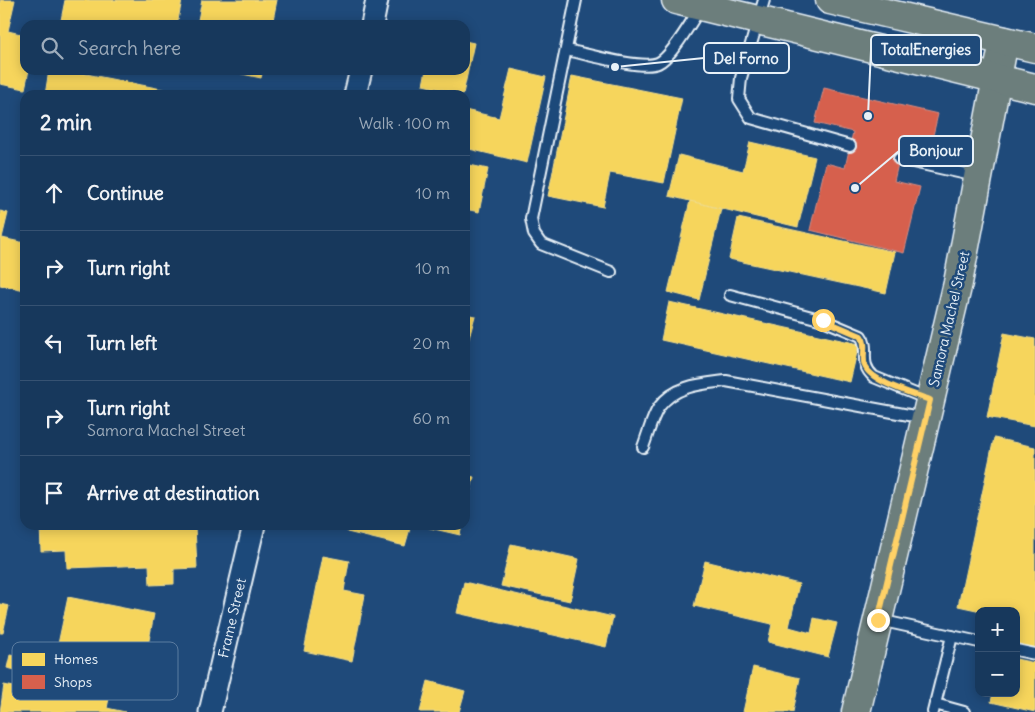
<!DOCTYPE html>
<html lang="en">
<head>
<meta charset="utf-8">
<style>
  body { margin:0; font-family:Delius,sans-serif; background:#203f62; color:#f1f3f6 }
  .controls { position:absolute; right:15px; bottom:15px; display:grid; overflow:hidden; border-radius:10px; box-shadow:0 2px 12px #0003 }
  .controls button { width:45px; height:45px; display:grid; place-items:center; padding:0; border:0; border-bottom:1px solid #365272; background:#17385c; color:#f1f3f6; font:25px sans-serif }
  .stop { position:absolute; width:15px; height:15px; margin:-11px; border:4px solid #ffd166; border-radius:50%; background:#fff }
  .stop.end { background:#ffd166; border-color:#fff; box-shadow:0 1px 5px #0008 }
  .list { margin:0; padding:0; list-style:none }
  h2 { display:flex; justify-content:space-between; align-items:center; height:65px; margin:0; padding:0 20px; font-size:21px }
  h2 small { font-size:16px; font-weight:400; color:#9eacbb }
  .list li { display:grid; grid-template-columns:32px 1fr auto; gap:15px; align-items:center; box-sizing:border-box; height:75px; padding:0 20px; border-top:1px solid #365272 }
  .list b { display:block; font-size:19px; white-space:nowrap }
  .list p { margin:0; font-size:16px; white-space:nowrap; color:#9eacbb }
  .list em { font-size:16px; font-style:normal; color:#9eacbb }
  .icon { flex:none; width:28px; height:28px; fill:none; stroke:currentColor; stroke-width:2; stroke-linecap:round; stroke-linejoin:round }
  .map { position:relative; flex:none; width:1035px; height:712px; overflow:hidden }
  .search { position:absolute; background:#17385c; box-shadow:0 2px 12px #0003; left:20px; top:20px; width:450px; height:55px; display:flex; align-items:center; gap:12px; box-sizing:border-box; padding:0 18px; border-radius:15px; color:#9eacbb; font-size:19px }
  .panel { position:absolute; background:#17385c; box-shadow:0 2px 12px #0003; left:20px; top:90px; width:450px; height:440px; border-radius:15px }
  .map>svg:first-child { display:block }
  .homes { fill:#f6d55c; stroke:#f2dd8b }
  .shops { fill:#d6604d; stroke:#db8c80 }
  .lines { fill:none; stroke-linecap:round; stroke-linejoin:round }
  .lane-casing { stroke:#e8f1f8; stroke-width:14 }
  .street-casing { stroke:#e8f1f8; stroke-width:25 }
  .primary-casing { stroke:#e8f1f8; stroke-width:31 }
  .highway-casing { stroke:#e8f1f8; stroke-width:31 }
  .lane { stroke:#1f4a7a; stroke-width:10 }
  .street { stroke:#1f4a7a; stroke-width:21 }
  .primary { stroke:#6c7e7c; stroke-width:28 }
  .highway { stroke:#6c7e7c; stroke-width:28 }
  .route { stroke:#ffd166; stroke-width:6 }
  .labels { text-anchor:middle; stroke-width:5; stroke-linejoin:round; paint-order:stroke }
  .street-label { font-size:14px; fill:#e8f1f8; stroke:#1f4a7a }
  .key { fill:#1f4a7a; stroke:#5b7ca0; stroke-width:1 }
  .key-label { font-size:14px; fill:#e8f1f8 }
  .leader { fill:none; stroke:#e8f1f8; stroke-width:2 }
  .callout-dot { fill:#e8f1f8; stroke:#1f4a7a; stroke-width:2 }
  .callout { fill:#1f4a7a; stroke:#e8f1f8; stroke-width:2 }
  .callout-label { font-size:15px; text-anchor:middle; font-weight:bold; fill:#e8f1f8 }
</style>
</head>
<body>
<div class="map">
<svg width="1035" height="712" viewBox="0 0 1035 712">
  <rect width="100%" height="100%" fill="#1f4a7a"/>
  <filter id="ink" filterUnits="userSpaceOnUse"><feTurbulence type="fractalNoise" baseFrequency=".02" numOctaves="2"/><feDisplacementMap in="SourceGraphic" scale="10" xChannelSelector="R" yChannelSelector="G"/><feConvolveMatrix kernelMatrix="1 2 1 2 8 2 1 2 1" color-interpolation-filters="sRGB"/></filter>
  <g filter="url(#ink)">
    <g class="homes">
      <path d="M 0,0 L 15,0 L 8,31 L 25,35 L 25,70 L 29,70 L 25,89 L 0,84 Z"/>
      <path d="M 65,0 L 182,0 L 177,25 L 60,25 Z"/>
      <path d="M 202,0 L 277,0 L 272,25 L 197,25 Z"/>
      <path d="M 465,41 L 474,43 L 463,94 L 423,85 L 426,70 L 465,70 Z"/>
      <path d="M 511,69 L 546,77 L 527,163 L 465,148 L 465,110 L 499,118 Z"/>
      <path d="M 49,70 L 66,70 L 192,95 L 45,95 Z"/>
      <path d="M 234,70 L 263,70 L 261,78 L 233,72 Z"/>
      <path d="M 572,76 L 682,98 L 664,183 L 610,173 L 603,207 L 548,196 Z"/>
      <path d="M 750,142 L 815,157 L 798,227 L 669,196 L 679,155 L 743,171 Z"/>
      <path d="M 465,164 L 488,169 L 479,212 L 465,209 Z"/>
      <path d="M 690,201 L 721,209 L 699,300 L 668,292 Z"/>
      <path d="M 0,211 L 8,213 L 2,238 L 25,243 L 25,290 L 0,285 Z"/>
      <path d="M 738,218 L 895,252 L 886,293 L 729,259 Z"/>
      <path d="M 669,302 L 859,344 L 850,382 L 661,340 Z"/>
      <path d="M 465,314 L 475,316 L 465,353 Z"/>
      <path d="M 1004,333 L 1035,339 L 1035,426 L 987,417 Z"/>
      <path d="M 994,438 L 1035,447 L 1035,648 L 1016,644 L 1016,611 L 981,611 L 958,606 Z"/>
      <path d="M 465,475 L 474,477 L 465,513 Z"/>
      <path d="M 40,525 L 120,525 L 120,530 L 195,527 L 197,568 L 174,569 L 174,584 L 150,585 L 149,565 L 67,568 L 66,550 L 41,551 Z"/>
      <path d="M 348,525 L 411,525 L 405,546 L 347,532 Z"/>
      <path d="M 417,525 L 462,525 L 460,535 Z"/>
      <path d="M 511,544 L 579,559 L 570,601 L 501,586 Z"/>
      <path d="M 323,556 L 349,561 L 344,591 L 365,595 L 352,661 L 304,651 Z"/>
      <path d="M 705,561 L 799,584 L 789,627 L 811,633 L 814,618 L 837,623 L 828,657 L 768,642 L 772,624 L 694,606 Z"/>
      <path d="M 464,582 L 613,617 L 606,647 L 457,613 Z"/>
      <path d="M 68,597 L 154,614 L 147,651 L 138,649 L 136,660 L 58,644 Z"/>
      <path d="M 0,604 L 9,606 L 3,633 L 0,633 Z"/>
      <path d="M 10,655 L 41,661 L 38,675 L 7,668 Z"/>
      <path d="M 1016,659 L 1035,663 L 1035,712 L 991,702 L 993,693 L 1016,693 Z"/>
      <path d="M 753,667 L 800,678 L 793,712 L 743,712 Z"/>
      <path d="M 42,675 L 111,689 L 107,708 L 125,712 L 0,712 L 4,685 L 39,692 Z"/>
      <path d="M 428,681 L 465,691 L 459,712 L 420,712 Z"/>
    </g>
    <path class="shops" d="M 824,88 L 938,114 L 930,148 L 903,142 L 894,181 L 920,187 L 904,253 L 810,230 L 826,163 L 845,168 L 853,132 L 815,123 Z"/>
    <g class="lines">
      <g class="lane-casing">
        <g id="lane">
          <path d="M 576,0 L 531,219 L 534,234 L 541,244 L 611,272"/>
          <path d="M 764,0 L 741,78 L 739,99 L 751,118 L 850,146"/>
          <path d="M 567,50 C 586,54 642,70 658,63 C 672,57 692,20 701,7"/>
          <path d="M 899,159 L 976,176"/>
          <path d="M 730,295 L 823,320 L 861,336 C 871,349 857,362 874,377 L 930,400"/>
          <path d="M 643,447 C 648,434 652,417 659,407 C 675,385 702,384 726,381 L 925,418"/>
          <path d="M 879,620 L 979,642"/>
          <path d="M 1016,650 L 1035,654"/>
          <path d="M 935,704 L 964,712"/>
          <path d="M 933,712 L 952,636"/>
        </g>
      </g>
      <g class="street-casing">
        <g id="street">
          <path d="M 372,25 L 377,0"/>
          <path d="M 355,95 L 361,70"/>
          <path d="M 210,712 L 254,525"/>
        </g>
      </g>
      <g class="primary-casing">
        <path id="primary" d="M 856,712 L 958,283 L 1004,41"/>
      </g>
      <g class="highway-casing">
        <g id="highway">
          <path d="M 676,0 L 1035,88"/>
          <path d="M 830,0 L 1035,48"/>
        </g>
      </g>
      <use href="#lane" class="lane"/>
      <use href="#street" class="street"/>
      <use href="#primary" class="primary"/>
      <use href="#highway" class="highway"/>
    </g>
  </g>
  <g class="lines" filter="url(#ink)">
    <path class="route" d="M 823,320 L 861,336 C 868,345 861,356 865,366 C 871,382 914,394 930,400 L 878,620"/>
  </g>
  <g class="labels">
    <g class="street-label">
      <text transform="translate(949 319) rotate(-77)" y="5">Samora Machel Street</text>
      <text transform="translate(232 618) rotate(-77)" y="5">Frame Street</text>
    </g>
  </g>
  <rect x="12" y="642" width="166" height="58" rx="8" class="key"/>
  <rect x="22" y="653" width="23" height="13" fill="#f6d55c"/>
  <rect x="22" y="675" width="23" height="14" fill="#d6604d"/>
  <g class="key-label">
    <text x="54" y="664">Homes</text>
    <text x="54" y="687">Shops</text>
  </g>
  <path class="leader" d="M868 116L871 50M615 67L704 58M855 188L899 151"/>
  <g class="callout-dot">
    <circle cx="868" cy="116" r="5"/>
    <circle cx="615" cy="67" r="5"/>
    <circle cx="855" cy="188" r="5"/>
  </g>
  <g class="callout">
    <rect x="871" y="35" width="110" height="30" rx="5"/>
    <rect x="704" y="43" width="85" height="30" rx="5"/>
    <rect x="899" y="136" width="74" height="30" rx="5"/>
  </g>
  <g class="callout-label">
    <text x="926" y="55">TotalEnergies</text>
    <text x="746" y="64">Del Forno</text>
    <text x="936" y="156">Bonjour</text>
  </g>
</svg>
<div class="controls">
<button>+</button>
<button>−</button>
</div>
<div class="stop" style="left:823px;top:320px"></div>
<div class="stop end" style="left:878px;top:620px"></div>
<div class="search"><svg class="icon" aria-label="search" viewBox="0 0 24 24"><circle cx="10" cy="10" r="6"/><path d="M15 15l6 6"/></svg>Search here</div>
<section class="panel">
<h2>2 min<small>Walk · 100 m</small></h2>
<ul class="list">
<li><svg class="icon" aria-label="ahead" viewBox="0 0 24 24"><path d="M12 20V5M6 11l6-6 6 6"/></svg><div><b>Continue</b></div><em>10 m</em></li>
<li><svg class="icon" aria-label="right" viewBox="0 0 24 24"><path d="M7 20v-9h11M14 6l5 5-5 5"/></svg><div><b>Turn right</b></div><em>10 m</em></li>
<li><svg class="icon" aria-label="left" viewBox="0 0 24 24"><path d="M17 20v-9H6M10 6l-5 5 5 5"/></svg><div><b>Turn left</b></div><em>20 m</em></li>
<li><svg class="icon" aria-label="right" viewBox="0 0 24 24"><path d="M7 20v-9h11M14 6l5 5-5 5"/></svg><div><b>Turn right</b><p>Samora Machel Street</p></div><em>60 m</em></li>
<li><svg class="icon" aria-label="arrive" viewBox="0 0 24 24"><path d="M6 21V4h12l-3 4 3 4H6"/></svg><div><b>Arrive at destination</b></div></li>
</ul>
</section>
</div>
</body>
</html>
